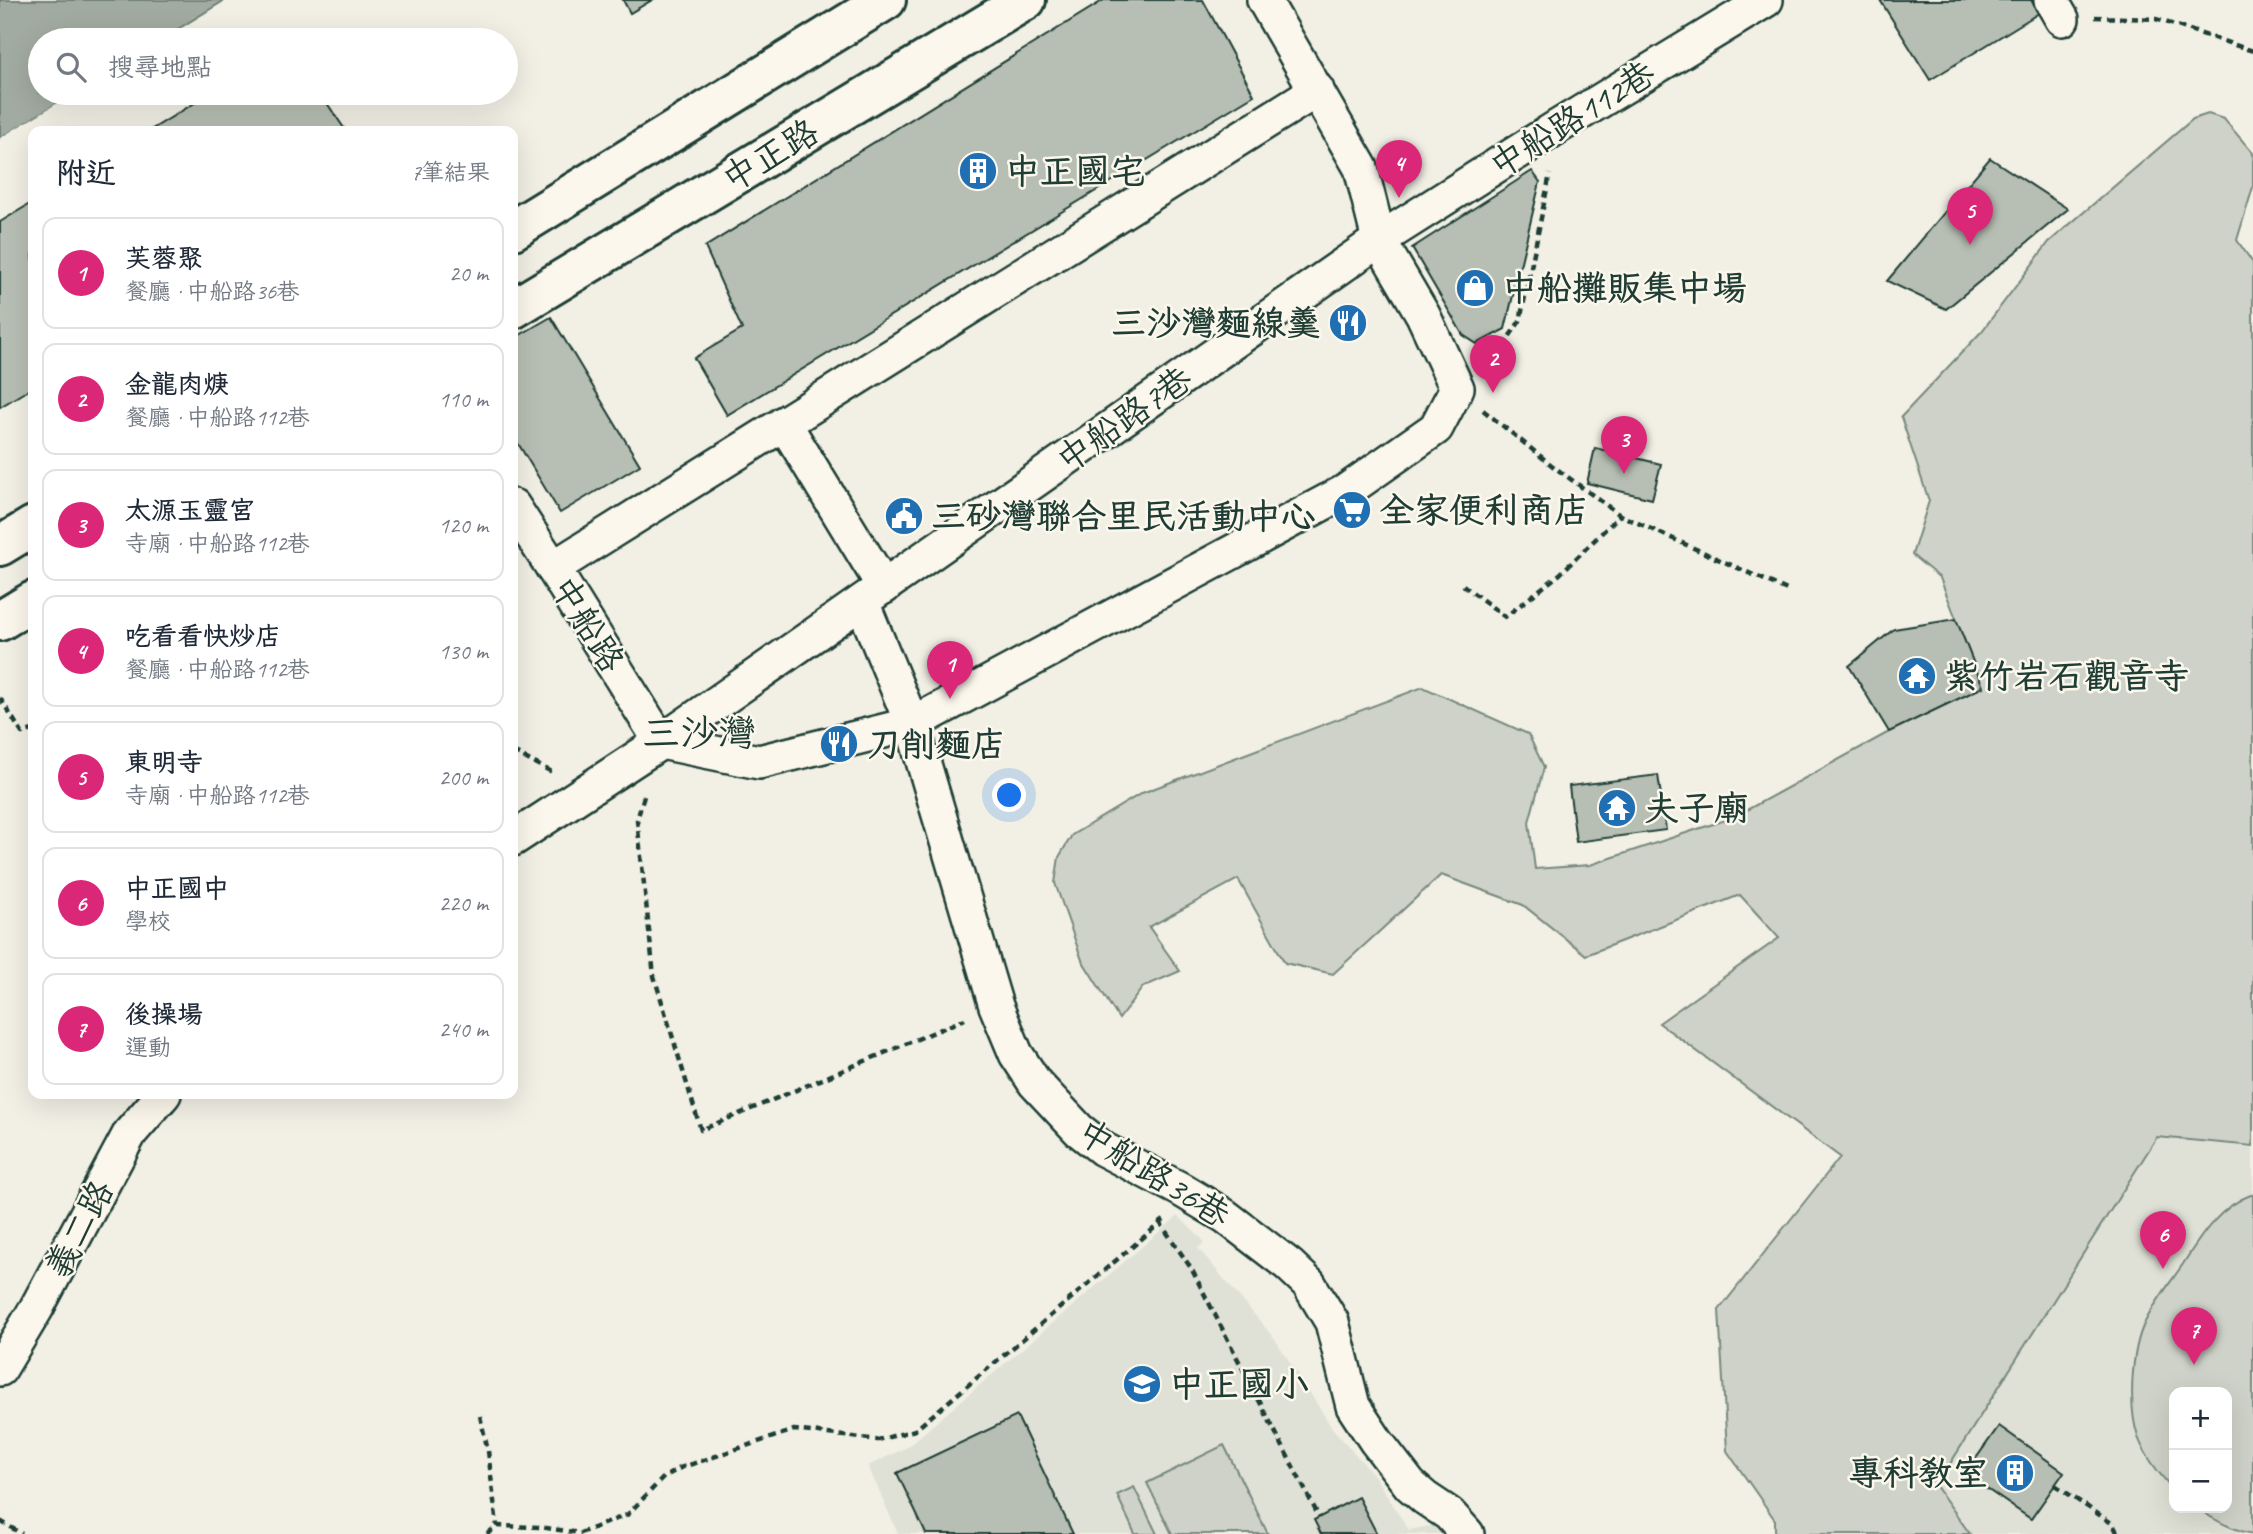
<!DOCTYPE html>
<html lang="zh-TW">
<head>
<meta charset="utf-8">
<style>
  body { margin:0; font-family:Caveat,"LXGW WenKai TC",sans-serif; background:#f2f2f3; color:#1f2937 }
  .controls { position:absolute; right:21px; bottom:21px; display:grid; overflow:hidden; border-radius:14px; box-shadow:0 7px 28px #0002 }
  .controls button { width:63px; height:63px; display:grid; place-items:center; padding:0; border:0; border-bottom:2px solid #e0e1e3; background:#fff; color:#1f2937; font:35px sans-serif }
  .you { position:absolute; left:1010px; top:796px; width:24px; height:24px; margin:-18px; border:5px solid #fff; border-radius:50%; background:#1a73e8; box-shadow:0 0 0 10px #1a73e833 }
  .badge { display:grid; place-items:center; width:46px; height:46px; border-radius:50%; background:#db2777; color:#fff; font-size:23px; font-weight:700 }
  .pin { position:absolute; translate:-50% -58px; filter:drop-shadow(0 2px 4px #0008) }
  .pin::after { content:''; position:absolute; top:37px; width:24px; height:21px; background:inherit; clip-path:polygon(0 0,100% 0,50% 100%) }
  .list { margin:0; padding:0; list-style:none }
  h2 { display:flex; justify-content:space-between; align-items:center; height:91px; margin:0; padding:0 28px; font-size:30px }
  h2 small { font-size:23px; font-weight:400; color:#747a83 }
  .list li { display:grid; grid-template-columns:46px 1fr auto; gap:21px; align-items:center; box-sizing:border-box; height:112px; margin:0 14px 14px; padding:0 14px; border:2px solid #e0e1e3; border-radius:14px }
  .list b { display:block; font-size:26px; white-space:nowrap }
  .list p { margin:0; font-size:23px; white-space:nowrap; color:#747a83 }
  .list em { font-size:23px; font-style:normal; color:#747a83 }
  .icon { flex:none; width:38px; height:38px; fill:none; stroke:currentColor; stroke-width:2; stroke-linecap:round; stroke-linejoin:round }
  .map { position:relative; flex:none; width:2253px; height:1534px; overflow:hidden }
  .search { position:absolute; background:#fff; box-shadow:0 7px 28px #0002; left:28px; top:28px; width:490px; height:77px; display:flex; align-items:center; gap:18px; box-sizing:border-box; padding:0 24px; border-radius:38px; color:#747a83; font-size:26px }
  .panel { position:absolute; background:#fff; box-shadow:0 7px 28px #0002; left:28px; top:126px; width:490px; height:973px; border-radius:14px }
  .map>svg:first-child { display:block }
  .built { fill:#e0e1d6; fill-rule:evenodd }
  .green { fill:#cfd2c8; stroke:#77887e; stroke-width:2 }
  .water { fill:#a2aba1; stroke:#6e7f75; stroke-width:2 }
  .pier { fill:#f2f0e5 }
  .building { fill:#b7beb3; stroke:#1f3d34; stroke-width:2 }
  .lines { fill:none; stroke-linecap:round; stroke-linejoin:round }
  .street-casing { stroke:#1f3d34; stroke-width:38 }
  .primary-casing { stroke:#1f3d34; stroke-width:44 }
  .path { stroke:#1f3d34; stroke-width:4.5; stroke-dasharray:7 5; stroke-linecap:butt }
  .street { stroke:#fbf7ec; stroke-width:33 }
  .primary { stroke:#fbf7ec; stroke-width:38 }
  .labels { text-anchor:middle; stroke-width:5; stroke-linejoin:round; paint-order:stroke }
  .street-label { font-size:35px; fill:#1f3d34; stroke:#fbf7ec }
  .poi-label { font-size:35px; font-weight:bold; fill:#1f3d34; stroke:#fbf7ec; text-anchor:start }
  .quarter-label { font-size:38px; fill:#1f3d34; stroke:#fbf7ec }
</style>
</head>
<body>
<div class="map">
<svg width="2253" height="1534" viewBox="0 0 2253 1534">
  <rect width="100%" height="100%" fill="#f2f0e5"/>
  <filter id="ink" filterUnits="userSpaceOnUse"><feTurbulence type="fractalNoise" baseFrequency=".0143" numOctaves="2"/><feDisplacementMap in="SourceGraphic" scale="14" xChannelSelector="R" yChannelSelector="G"/><feConvolveMatrix kernelMatrix="1 2 1 2 8 2 1 2 1" color-interpolation-filters="sRGB"/></filter>
  <g filter="url(#ink)">
    <g class="built">
      <path d="M 2157,1137 L 2253,1146 L 2253,1534 L 1970,1534 L 1935,1486 ZM 2174,1392 L 2227,1392 L 2227,1508 L 2174,1508 Z"/>
      <path d="M 1178,1216 L 1205,1242 L 1198,1248 L 1275,1339 L 1333,1429 L 1374,1475 L 1409,1530 L 1435,1525 L 1441,1534 L 898,1534 L 868,1466 L 907,1447 Z"/>
    </g>
    <g class="green">
      <path d="M 2208,114 L 2224,119 L 2253,153 L 2253,187 L 2237,240 L 2253,263 L 2253,1146 L 2157,1137 L 1936,1486 L 1970,1534 L 1775,1534 L 1775,1520 L 1727,1451 L 1719,1310 L 1840,1157 L 1659,1023 L 1779,938 L 1740,895 L 1586,955 L 1523,905 L 1441,875 L 1333,974 L 1285,963 L 1238,879 L 1149,927 L 1180,971 L 1143,987 L 1119,1019 L 1082,960 L 1055,883 L 1059,857 L 1072,835 L 1142,793 L 1423,687 L 1528,734 L 1544,767 L 1529,822 L 1535,869 L 1590,865 L 1734,817 L 1889,732 L 1983,687 L 1940,578 L 1912,555 L 1929,501 L 1901,417 L 1982,331 L 2049,242 L 2193,119 Z"/>
      <path d="M 2253,1194 L 2253,1534 C 2232,1530 2214,1520 2197,1508 L 2227,1508 L 2227,1392 L 2174,1392 L 2174,1490 C 2159,1474 2146,1458 2138,1437 C 2128,1407 2131,1350 2145,1322 C 2155,1302 2170,1283 2183,1264 C 2201,1235 2220,1206 2253,1194 Z"/>
      <path d="M 1224,1445 L 1268,1534 L 1172,1534 L 1147,1483 Z"/>
      <path d="M 1134,1487 L 1157,1534 L 1135,1534 L 1117,1495 Z"/>
    </g>
    <path class="water" d="M 0,0 L 225,0 L 160,40 L 40,40 L 40,93 L 74,93 L 0,138 Z"/>
    <path class="pier" d="M 74,93 L 77,93 L 76,96 L 0,141 L 0,138 Z"/>
    <g class="building">
      <path d="M 623,0 L 652,0 L 630,13 Z"/>
      <path d="M 1104,0 L 1203,0 L 1254,95 L 727,415 L 694,358 L 742,329 L 705,247 Z"/>
      <path d="M 1880,0 L 2031,0 L 2039,13 L 1930,80 Z"/>
      <path d="M 211,93 L 320,93 L 346,131 L 149,131 Z"/>
      <path d="M 1990,158 L 2068,209 L 1946,309 L 1887,281 Z"/>
      <path d="M 1532,171 L 1540,182 L 1505,329 L 1477,344 L 1463,335 L 1412,248 Z"/>
      <path d="M 33,202 L 33,387 L 0,407 L 0,222 Z"/>
      <path d="M 551,317 L 640,465 L 560,513 L 513,435 L 513,339 Z"/>
      <path d="M 1595,448 L 1661,464 L 1652,499 L 1587,483 Z"/>
      <path d="M 1956,619 L 1983,687 L 1889,732 L 1849,666 L 1894,629 Z"/>
      <path d="M 1658,775 L 1666,830 L 1576,842 L 1569,786 Z"/>
      <path d="M 1017,1416 L 1073,1534 L 926,1534 L 897,1473 Z"/>
      <path d="M 1999,1426 L 2064,1472 L 2031,1519 L 1965,1474 Z"/>
      <path d="M 1358,1497 L 1377,1534 L 1321,1534 L 1314,1520 Z"/>
    </g>
    <g class="lines">
      <g class="street-casing">
        <g id="street">
          <path d="M 2051,0 L 2062,19"/>
          <path d="M 784,423 L 884,587"/>
          <path d="M 513,506 L 553,568 L 661,742"/>
          <path d="M 553,568 L 1317,90"/>
          <path d="M 862,602 L 912,724 L 996,1006 L 1016,1054 L 1035,1083 L 1079,1130 L 1103,1149 L 1180,1189 L 1225,1216 L 1289,1265 L 1309,1284 L 1332,1322 L 1353,1406 L 1376,1441 L 1410,1485 L 1425,1498 L 1449,1514 L 1467,1534"/>
          <path d="M 661,742 L 759,762 L 912,724 L 1346,491 L 1436,428 L 1457,388 L 1423,315 L 1379,240 L 1361,168 L 1264,0"/>
          <path d="M 513,839 L 661,742 L 1379,240 L 1559,126 L 1766,0"/>
          <path d="M 0,1369 L 36,1309 L 130,1133 L 164,1094"/>
        </g>
      </g>
      <g class="primary-casing">
        <g id="primary">
          <path d="M 513,230 L 886,0"/>
          <path d="M 513,309 L 1026,0"/>
          <path d="M 0,546 L 33,526"/>
          <path d="M 0,621 L 33,601"/>
        </g>
      </g>
      <g class="path">
        <path d="M 2095,17 L 2156,19 L 2253,51"/>
        <path d="M 1485,362 L 1505,343 L 1520,321 L 1550,174"/>
        <path d="M 1483,410 L 1554,467 L 1620,515 L 1787,590"/>
        <path d="M 1463,585 L 1505,617 L 1560,574 L 1620,515"/>
        <path d="M 0,698 L 22,733 L 33,730"/>
        <path d="M 513,752 L 552,772"/>
        <path d="M 644,796 L 637,820 L 654,976 L 701,1130 L 965,1019"/>
        <path d="M 1159,1221 L 1191,1268 L 1319,1517"/>
        <path d="M 480,1416 L 488,1451 L 497,1526"/>
        <path d="M 2055,1485 L 2113,1524 L 2118,1534"/>
        <path d="M 0,1521 L 22,1534"/>
        <path d="M 487,1534 L 497,1526 L 540,1527 L 580,1533 L 627,1515 L 664,1477 L 680,1468 L 794,1430 L 878,1440 L 915,1430 L 1164,1220"/>
      </g>
      <use href="#street" class="street"/>
      <use href="#primary" class="primary"/>
    </g>
  </g>
  <defs>
    <g id="building-disc" transform="scale(2.0125)"><circle r="9.5" fill="#1f6fb2" stroke="#fbf7ec"/><path d="M-4-6H4V6H1V3H-1V6H-4ZM-2.5-4.3h1.7v1.8h-1.7ZM.8-4.3h1.7v1.8H.8ZM-2.5-1h1.7V.8h-1.7ZM.8-1h1.7V.8H.8Z" fill="#fff"/></g>
    <g id="shop-disc" transform="scale(2.0125)"><circle r="9.5" fill="#1f6fb2" stroke="#fbf7ec"/><path d="M-5-2.5h2.3a2.7 3.5 0 0 1 5.4 0H5L5.5 6h-11ZM-1.5-2.5h3a1.5 2.3 0 0 0-3 0Z" fill="#fff"/></g>
    <g id="restaurant-disc" transform="scale(2.0125)"><circle r="9.5" fill="#1f6fb2" stroke="#fbf7ec"/><path d="M-5-6h1v4h1v-4h1v4h1v-4h1v5L-1.5 .5V6h-2V.5L-5-1ZM5-6V6H3V1.5H1.5Q1.5-4 5-6Z" fill="#fff"/></g>
    <g id="supermarket-disc" transform="scale(2.0125)"><circle r="9.5" fill="#1f6fb2" stroke="#fbf7ec"/><path d="M-6-5.5h2.5l.6 2H6L4.5 2H-2.5L-4.4-4H-6ZM-1.5 3.2a1.3 1.3 0 1 0 .1 0ZM3 3.2a1.3 1.3 0 1 0 .1 0Z" fill="#fff"/></g>
    <g id="civic-disc" transform="scale(2.0125)"><circle r="9.5" fill="#1f6fb2" stroke="#fbf7ec"/><path d="M-.6-6.5H3V-4.5H.6V-3L4-1V1h2V6H-6V1h2V-1L-.6-3ZM-1.2 2.5V6h2.4V2.5Z" fill="#fff"/></g>
    <g id="temple-disc" transform="scale(2.0125)"><circle r="9.5" fill="#1f6fb2" stroke="#fbf7ec"/><path d="M0-6L5-2H3V0L6.5 2.5H4V6H1.5V3h-3V6H-4V2.5H-6.5L-3 0V-2H-5Z" fill="#fff"/></g>
    <g id="school-disc" transform="scale(2.0125)"><circle r="9.5" fill="#1f6fb2" stroke="#fbf7ec"/><path d="M0-5L7-2L0 1L-7-2ZM-4 1L0 2.5L4 1V4Q0 6-4 4Z" fill="#fff"/></g>
  </defs>
  <g fill-rule="evenodd">
    <use href="#building-disc" x="978" y="171"/>
    <use href="#shop-disc" x="1475" y="288"/>
    <use href="#restaurant-disc" x="1348" y="323"/>
    <use href="#supermarket-disc" x="1352" y="510"/>
    <use href="#civic-disc" x="904" y="516"/>
    <use href="#temple-disc" x="1917" y="676"/>
    <use href="#restaurant-disc" x="839" y="744"/>
    <use href="#temple-disc" x="1617" y="808"/>
    <use href="#school-disc" x="1142" y="1384"/>
    <use href="#building-disc" x="2015" y="1473"/>
  </g>
  <g class="labels">
    <g class="street-label">
      <text transform="translate(1572 119) rotate(-32)" y="12">中船路112巷</text>
      <text transform="translate(770 155) rotate(-31)" y="12">中正路</text>
      <text transform="translate(1124 419) rotate(-35)" y="12">中船路7巷</text>
      <text transform="translate(588 624) rotate(58)" y="12">中船路</text>
      <text transform="translate(1154 1173) rotate(32)" y="12">中船路36巷</text>
      <text transform="translate(79 1229) rotate(-62)" y="12">義二路</text>
    </g>
    <g class="poi-label">
      <text x="1005" y="183">中正國宅</text>
      <text x="1502" y="300">中船攤販集中場</text>
      <text x="1321" y="335" text-anchor="end">三沙灣麵線羹</text>
      <text x="1379" y="522">全家便利商店</text>
      <text x="931" y="528">三砂灣聯合里民活動中心</text>
      <text x="1944" y="688">紫竹岩石觀音寺</text>
      <text x="866" y="756">刀削麵店</text>
      <text x="1644" y="820">夫子廟</text>
      <text x="1169" y="1396">中正國小</text>
      <text x="1988" y="1485" text-anchor="end">專科教室</text>
    </g>
    <g class="quarter-label">
      <text x="699" y="746">三沙灣</text>
    </g>
  </g>
</svg>
<div class="controls">
<button>+</button>
<button>−</button>
</div>
<div class="you"></div>
<div class="pin badge" style="left:950px;top:699px">1</div>
<div class="pin badge" style="left:1493px;top:393px">2</div>
<div class="pin badge" style="left:1624px;top:474px">3</div>
<div class="pin badge" style="left:1399px;top:198px">4</div>
<div class="pin badge" style="left:1970px;top:245px">5</div>
<div class="pin badge" style="left:2163px;top:1269px">6</div>
<div class="pin badge" style="left:2194px;top:1365px">7</div>
<div class="search"><svg class="icon" aria-label="search" viewBox="0 0 24 24"><circle cx="10" cy="10" r="6"/><path d="M15 15l6 6"/></svg>搜尋地點</div>
<section class="panel">
<h2>附近<small>7筆結果</small></h2>
<ul class="list">
<li><span class="badge">1</span><div><b>芙蓉聚</b><p>餐廳 · 中船路36巷</p></div><em>20 m</em></li>
<li><span class="badge">2</span><div><b>金龍肉焿</b><p>餐廳 · 中船路112巷</p></div><em>110 m</em></li>
<li><span class="badge">3</span><div><b>太源玉靈宮</b><p>寺廟 · 中船路112巷</p></div><em>120 m</em></li>
<li><span class="badge">4</span><div><b>吃看看快炒店</b><p>餐廳 · 中船路112巷</p></div><em>130 m</em></li>
<li><span class="badge">5</span><div><b>東明寺</b><p>寺廟 · 中船路112巷</p></div><em>200 m</em></li>
<li><span class="badge">6</span><div><b>中正國中</b><p>學校</p></div><em>220 m</em></li>
<li><span class="badge">7</span><div><b>後操場</b><p>運動</p></div><em>240 m</em></li>
</ul>
</section>
</div>
</body>
</html>
